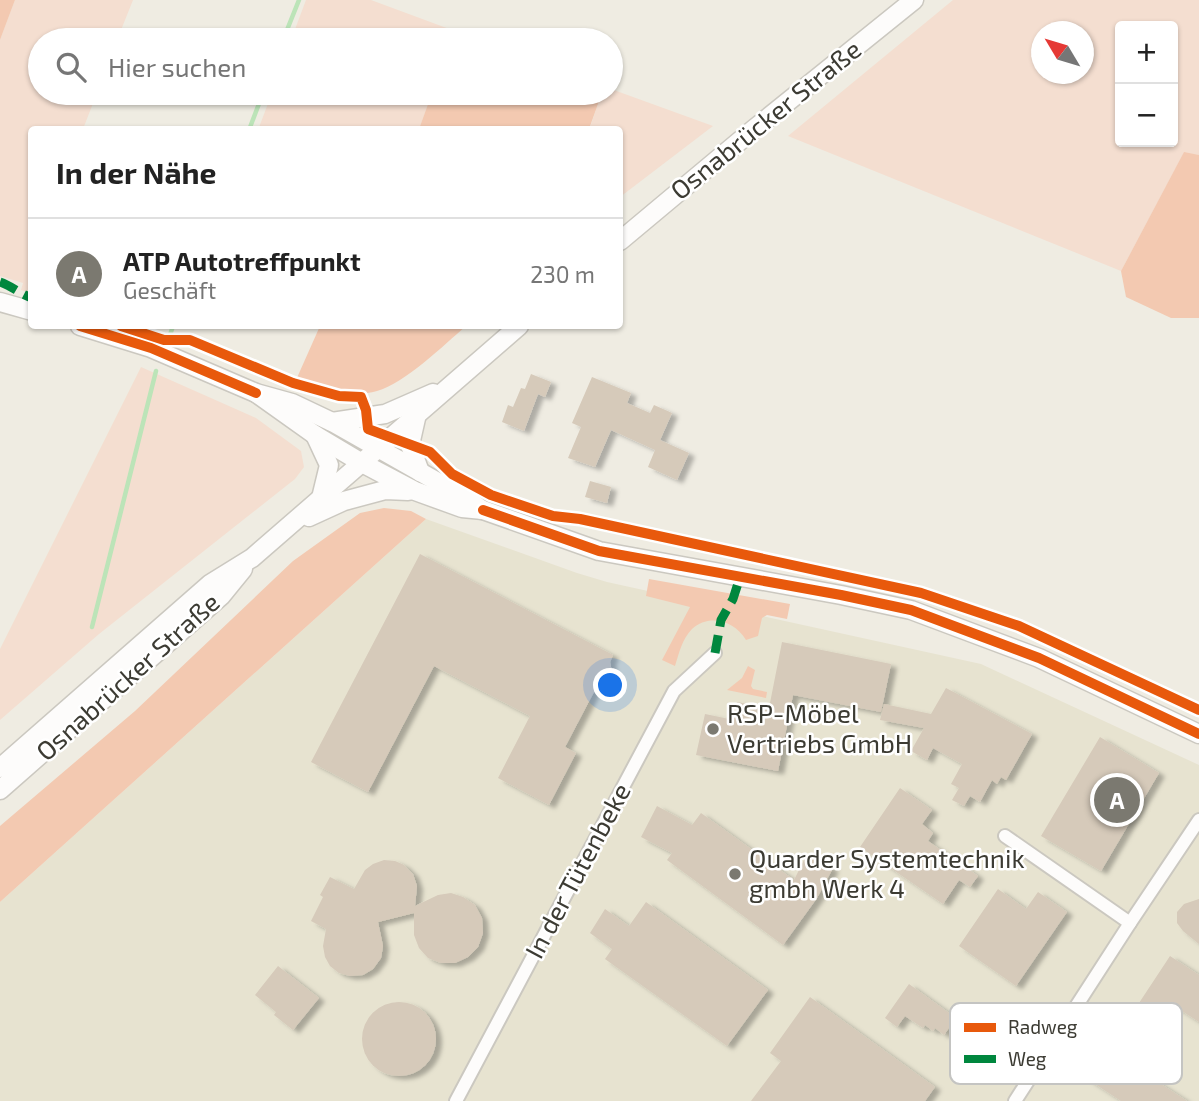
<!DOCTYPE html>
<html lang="de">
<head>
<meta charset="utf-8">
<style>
  body { margin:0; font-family:"Exo 2",sans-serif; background:#f2f2f2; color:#222 }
  .controls { position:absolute; right:21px; top:21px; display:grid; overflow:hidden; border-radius:7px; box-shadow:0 2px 5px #0004 }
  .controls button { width:63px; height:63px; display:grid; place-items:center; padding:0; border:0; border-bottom:2px solid #e0e0e0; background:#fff; color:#222; font:35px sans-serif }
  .compass { position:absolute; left:1031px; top:21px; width:63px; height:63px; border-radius:50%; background:#fff; box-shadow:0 2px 5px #0004; rotate:308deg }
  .you { position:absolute; left:611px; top:686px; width:24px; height:24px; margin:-18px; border:5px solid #fff; border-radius:50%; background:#1a73e8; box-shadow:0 0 0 10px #1a73e833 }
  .badge { display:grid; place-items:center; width:46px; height:46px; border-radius:50%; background:#7b7970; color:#fff; font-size:23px; font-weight:700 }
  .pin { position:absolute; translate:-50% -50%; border:4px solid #fff; box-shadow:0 2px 7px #0006 }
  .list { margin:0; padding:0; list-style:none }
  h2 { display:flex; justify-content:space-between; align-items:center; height:91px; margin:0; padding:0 28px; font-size:30px }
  h2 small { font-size:23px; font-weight:400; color:#767676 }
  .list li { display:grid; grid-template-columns:46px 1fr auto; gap:21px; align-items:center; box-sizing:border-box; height:112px; padding:0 28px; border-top:2px solid #e0e0e0 }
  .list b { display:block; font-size:26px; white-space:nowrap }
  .list p { margin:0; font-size:23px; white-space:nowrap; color:#767676 }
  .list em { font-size:23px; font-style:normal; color:#767676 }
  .icon { flex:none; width:38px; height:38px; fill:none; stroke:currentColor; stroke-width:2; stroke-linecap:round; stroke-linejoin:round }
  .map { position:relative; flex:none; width:1199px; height:1101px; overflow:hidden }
  .search { position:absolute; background:#fff; box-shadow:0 2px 5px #0004; left:28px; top:28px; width:595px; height:77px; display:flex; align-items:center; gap:18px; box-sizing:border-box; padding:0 24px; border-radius:38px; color:#767676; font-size:26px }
  .panel { position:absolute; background:#fff; box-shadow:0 2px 5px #0004; left:28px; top:126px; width:595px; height:203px; border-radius:7px }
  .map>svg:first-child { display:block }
  .built { fill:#e7e3d0 }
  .green { fill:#f4ded0; fill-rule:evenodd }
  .forest { fill:#f3c9b1 }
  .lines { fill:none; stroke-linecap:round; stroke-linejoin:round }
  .stream { stroke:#bce4b8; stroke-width:4.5 }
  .building { fill:#d6caba; filter:url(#shadow) }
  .street-casing { stroke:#cbc8c0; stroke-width:16 }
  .secondary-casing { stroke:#cbc8c0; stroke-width:21 }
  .street { stroke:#fdfcfb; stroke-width:12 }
  .secondary { stroke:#fdfcfb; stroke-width:18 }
  .quiet { stroke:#00873e; stroke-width:9; stroke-dasharray:18 9; stroke-linecap:butt }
  .cycleway-casing { stroke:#fff; stroke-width:15 }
  .cycleway { stroke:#e8590c; stroke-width:10 }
  .poi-dot { fill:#7b7970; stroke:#fff; stroke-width:2.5 }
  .labels { text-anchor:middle; stroke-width:5; stroke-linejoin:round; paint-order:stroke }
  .street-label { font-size:26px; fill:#3c3b33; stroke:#fff }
  .poi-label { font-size:26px; fill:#3c3b33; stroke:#fff; text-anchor:start }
  .key { fill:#fff; stroke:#c4c4c2; stroke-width:2 }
  .key-label { font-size:19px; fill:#3c3b33 }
</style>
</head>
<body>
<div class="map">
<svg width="1199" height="1101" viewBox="0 0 1199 1101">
  <defs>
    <filter id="shadow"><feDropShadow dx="6" dy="3.5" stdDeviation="2" flood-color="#0004"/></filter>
  </defs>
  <rect width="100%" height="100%" fill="#efece2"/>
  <path class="built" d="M 426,519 L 577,573 L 607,582 L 981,664 L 1199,765 L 1199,1101 L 0,1101 L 0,902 Z"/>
  <g class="green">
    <path d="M 15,0 L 133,0 L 117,40 L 40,40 L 40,93 L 97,93 L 83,129 L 32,130 L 31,293 L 21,290 L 23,283 L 0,276 L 0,40 Z"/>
    <path d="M 306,0 L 371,0 L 479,40 L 291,40 Z"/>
    <path d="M 953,0 L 1199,0 L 1199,155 L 1184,153 L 1121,271 L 788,136 ZM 1120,26 L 1173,26 L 1173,142 L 1120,142 ZM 1042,32 L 1084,32 L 1084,74 L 1042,74 Z"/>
    <path d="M 611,89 L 713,126 L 620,197 L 620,130 L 589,130 L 602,93 L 611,93 Z"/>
    <path d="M 272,93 L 432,93 L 419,129 L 258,130 Z"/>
    <path d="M 141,367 L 256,418 L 301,451 L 304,467 L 295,479 L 99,634 L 0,720 L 0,649 Z"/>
  </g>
  <g class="forest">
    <path d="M 0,0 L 15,0 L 0,40 Z"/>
    <path d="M 432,93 L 602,93 L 589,129 L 419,129 Z"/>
    <path d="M 1184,152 L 1199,155 L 1199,318 L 1171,318 L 1126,297 L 1121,271 Z"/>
    <path d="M 320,326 L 466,326 C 444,345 405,383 377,391 C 351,398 320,389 296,380 Z"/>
    <path d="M 384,508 L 411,511 L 426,519 L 0,902 L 0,826 L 135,711 L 293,561 L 360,513 Z"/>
    <path d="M 649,579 L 790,604 L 787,619 L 767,615 L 762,618 L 758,636 L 746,640 C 735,621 709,613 692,629 C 682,639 679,653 675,666 L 662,660 L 690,607 L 646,596 Z"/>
    <path d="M 748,666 L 755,670 L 751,686 L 753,689 L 767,692 L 766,698 L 727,690 L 742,678 Z"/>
  </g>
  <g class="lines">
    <g class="stream">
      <path d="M 283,40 L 299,0"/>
      <path d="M 249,130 L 263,93"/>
      <path d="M 170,335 L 173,326"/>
      <path d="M 92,627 L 156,371"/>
    </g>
  </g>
  <g class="building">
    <path d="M 531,374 L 551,382 L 545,397 L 538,394 L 524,431 L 502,422 L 508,405 L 513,407 L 521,388 L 525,389 Z"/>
    <path d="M 592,377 L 631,393 L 627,403 L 650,413 L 654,405 L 672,413 L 660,440 L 689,453 L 677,480 L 648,467 L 655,450 L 611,430 L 595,467 L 568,458 L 581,427 L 572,423 Z"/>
    <path d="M 590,481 L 611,487 L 607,503 L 585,497 Z"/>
    <path d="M 420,554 L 613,655 L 610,662 L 612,672 L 611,678 L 603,685 L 597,686 L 565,747 L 576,753 L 549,805 L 498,778 L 530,716 L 434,666 L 368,792 L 311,762 Z"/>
    <path d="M 782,642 L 891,664 L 881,712 L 793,695 L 778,771 L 696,755 L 705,714 L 734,720 L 737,702 L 769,708 Z"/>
    <path d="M 946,688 L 1032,734 L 1006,780 L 1001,777 L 997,784 L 992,780 L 980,802 L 970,796 L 964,806 L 952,800 L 959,788 L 951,784 L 962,764 L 933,748 L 927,760 L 911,751 L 924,728 L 880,720 L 884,704 L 931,714 Z"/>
    <path d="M 1100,737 L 1159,773 L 1101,871 L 1041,836 Z"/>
    <path d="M 900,788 L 932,810 L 922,824 L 933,833 L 928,841 L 978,876 L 970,887 L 959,880 L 943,904 L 860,847 Z"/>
    <path d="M 657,806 L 692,825 L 701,813 L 794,880 L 807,854 L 833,868 L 817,898 L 783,945 L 667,860 L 672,853 L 641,837 Z"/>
    <path d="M 384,860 L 395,861 L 404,865 L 413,874 L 417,886 L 415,906 L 438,895 L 451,893 L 463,897 L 475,905 L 482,918 L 483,933 L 478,947 L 468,957 L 455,963 L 441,963 L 428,958 L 419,948 L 414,935 L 414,913 L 378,922 L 383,946 L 381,958 L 373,969 L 363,975 L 350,976 L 339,973 L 330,966 L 325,957 L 323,946 L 326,929 L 311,921 L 323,897 L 320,895 L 330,877 L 354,889 L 365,870 L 373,864 Z"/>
    <path d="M 998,889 L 1026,909 L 1038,892 L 1067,912 L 1016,986 L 959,946 Z"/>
    <path d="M 1199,899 L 1199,944 L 1183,931 L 1177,923 L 1177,912 L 1184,904 Z"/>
    <path d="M 646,902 L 768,990 L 727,1046 L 605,959 L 612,949 L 590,933 L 605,909 L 629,926 Z"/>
    <path d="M 1170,956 L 1199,975 L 1199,1022 L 1176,1007 L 1138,1066 L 1140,1067 L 1138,1069 L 1187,1101 L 1121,1101 L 1086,1078 L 1107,1046 L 1110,1047 Z"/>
    <path d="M 278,966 L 319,998 L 293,1030 L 274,1015 L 276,1012 L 255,995 Z"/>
    <path d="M 909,984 L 956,1018 L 944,1035 L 935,1028 L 933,1031 L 925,1025 L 923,1028 L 905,1016 L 897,1027 L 885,1018 Z"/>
    <path d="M 810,997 L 935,1087 L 925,1101 L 751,1101 L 781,1061 L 770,1053 Z"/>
    <circle cx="399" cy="1039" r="37"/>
  </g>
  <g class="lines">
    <g class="street-casing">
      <g id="street">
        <path d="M 1005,836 L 1130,923"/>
        <path d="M 456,1101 L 674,691 L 715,653"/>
        <path d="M 1015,1101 L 1130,923 L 1199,820"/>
      </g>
    </g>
    <g class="secondary-casing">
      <g id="secondary">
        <path d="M 620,241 L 754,129 L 914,0"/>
        <path d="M 0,302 L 32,311"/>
        <path d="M 80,326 L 151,348 L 256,393 L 292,403 L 332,422 L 466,498 L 482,510"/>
        <path d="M 256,393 L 315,435 L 362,463 L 415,491 L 462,508 L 483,510 L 599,551 L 841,595 L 911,610 L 1039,658 L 1199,734"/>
        <path d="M 417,414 L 410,445 L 420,472"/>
        <path d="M 332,422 L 385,414 L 433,393"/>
        <path d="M 315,435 L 329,465 L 321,498"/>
        <path d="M 309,517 L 344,501 L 385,490 L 408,491"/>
        <path d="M 0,768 L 210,584 L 252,558 L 519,326"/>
        <path d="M 0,790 L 221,596 L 243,569"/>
      </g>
    </g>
    <use href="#street" class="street"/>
    <use href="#secondary" class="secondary"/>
    <g class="quiet">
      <path d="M 0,282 C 12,286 20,294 32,298"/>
      <path d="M 715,653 L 721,620 L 733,599 L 740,577"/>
    </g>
    <g class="cycleway-casing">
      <g id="cycleway">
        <path d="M 80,326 L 151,348 L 256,393"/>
        <path d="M 121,326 L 164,340 L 190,340 L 293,383 L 339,396 L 361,397 L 366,410 L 368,429 L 430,452 L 452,474 L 491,495 L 553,516 L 580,519 L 921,593 L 1019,626 L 1199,710"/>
        <path d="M 483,510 L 599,551 L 841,595 L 911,610 L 1039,658 L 1199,734"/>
      </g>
    </g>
    <use href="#cycleway" class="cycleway"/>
  </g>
  <g class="poi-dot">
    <circle cx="713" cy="729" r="7"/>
    <circle cx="735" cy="874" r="7"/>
  </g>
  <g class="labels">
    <g class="street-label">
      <text transform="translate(766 120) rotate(-39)" y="9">Osnabrücker Straße</text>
      <text transform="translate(128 677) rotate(-42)" y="9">Osnabrücker Straße</text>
      <text transform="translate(578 871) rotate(-62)" y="9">In der Tütenbeke</text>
    </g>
    <g class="poi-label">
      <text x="727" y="723">RSP-Möbel<tspan x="727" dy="30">Vertriebs GmbH</tspan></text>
      <text x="749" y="868">Quarder Systemtechnik<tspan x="749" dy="30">gmbh Werk 4</tspan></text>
    </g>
  </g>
  <rect x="950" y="1003" width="232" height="81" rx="10" class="key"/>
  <rect x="964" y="1023" width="32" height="9" fill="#e8590c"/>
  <rect x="964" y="1055" width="32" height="8" fill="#00873e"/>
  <g class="key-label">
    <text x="1008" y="1034">Radweg</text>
    <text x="1008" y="1066">Weg</text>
  </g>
</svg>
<div class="controls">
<button>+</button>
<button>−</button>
</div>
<svg class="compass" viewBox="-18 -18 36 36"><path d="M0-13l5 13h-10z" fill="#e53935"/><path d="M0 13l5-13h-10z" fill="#767676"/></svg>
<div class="you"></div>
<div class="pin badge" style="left:1117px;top:800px">A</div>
<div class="search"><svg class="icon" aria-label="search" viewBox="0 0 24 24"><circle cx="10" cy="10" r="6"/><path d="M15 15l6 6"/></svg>Hier suchen</div>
<section class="panel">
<h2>In der Nähe<small></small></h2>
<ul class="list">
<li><span class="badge">A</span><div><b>ATP Autotreffpunkt</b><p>Geschäft</p></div><em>230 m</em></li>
</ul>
</section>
</div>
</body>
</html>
